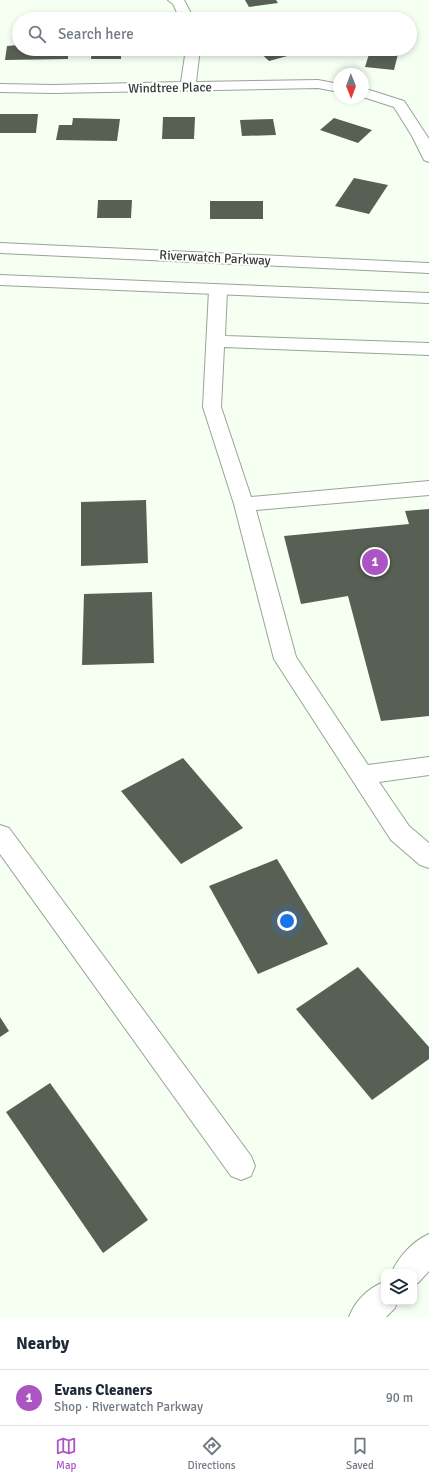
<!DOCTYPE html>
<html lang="en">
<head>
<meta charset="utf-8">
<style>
  body { margin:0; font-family:Signika,sans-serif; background:#f6f6f7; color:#1f2937 }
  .controls { position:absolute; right:12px; bottom:12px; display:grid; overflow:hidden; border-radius:8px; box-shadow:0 2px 6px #0003 }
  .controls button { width:36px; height:36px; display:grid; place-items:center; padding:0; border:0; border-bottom:1px solid #e0e1e3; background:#fff; color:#1f2937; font:20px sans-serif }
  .compass { position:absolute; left:333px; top:68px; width:36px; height:36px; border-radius:50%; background:#fff; box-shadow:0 2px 6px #0003; rotate:179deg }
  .you { position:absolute; left:287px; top:921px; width:14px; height:14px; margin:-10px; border:3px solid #fff; border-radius:50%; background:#1a73e8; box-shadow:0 0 0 6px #1a73e833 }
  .badge { display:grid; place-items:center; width:26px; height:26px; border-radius:50%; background:#ab55c3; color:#fff; font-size:13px; font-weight:700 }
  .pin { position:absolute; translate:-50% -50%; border:2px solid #fff; box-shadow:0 1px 4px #0006 }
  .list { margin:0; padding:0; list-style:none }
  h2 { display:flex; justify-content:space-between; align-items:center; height:52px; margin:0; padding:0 16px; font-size:17px }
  h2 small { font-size:13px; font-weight:400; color:#747a83 }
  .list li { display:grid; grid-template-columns:26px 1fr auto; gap:12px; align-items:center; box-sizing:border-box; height:56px; padding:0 16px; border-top:1px solid #e0e1e3 }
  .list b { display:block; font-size:15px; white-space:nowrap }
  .list p { margin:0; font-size:13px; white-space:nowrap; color:#747a83 }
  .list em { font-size:13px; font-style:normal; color:#747a83 }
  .icon { flex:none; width:22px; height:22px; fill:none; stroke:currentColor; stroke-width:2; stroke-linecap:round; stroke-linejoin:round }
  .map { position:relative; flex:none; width:429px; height:1317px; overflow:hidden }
  .search { position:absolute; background:#fff; box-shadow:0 2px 6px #0003; left:12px; right:12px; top:12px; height:44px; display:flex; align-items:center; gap:10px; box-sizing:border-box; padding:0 14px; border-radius:22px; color:#747a83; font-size:15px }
  .sheet { height:108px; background:#fff }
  nav { display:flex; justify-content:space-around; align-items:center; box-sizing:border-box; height:56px; border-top:1px solid #e0e1e3; background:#fff; font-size:11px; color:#747a83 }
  nav a { display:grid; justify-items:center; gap:2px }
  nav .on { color:#ab55c3 }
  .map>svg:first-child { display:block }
  .building { fill:#586055 }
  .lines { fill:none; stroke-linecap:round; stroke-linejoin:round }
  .minor-casing { stroke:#9aa398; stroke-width:2 }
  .major-casing { stroke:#9aa398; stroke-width:2 }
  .minor { fill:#fff; fill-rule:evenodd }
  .major { fill:#fff; fill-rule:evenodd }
  .labels { text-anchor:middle; stroke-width:4; stroke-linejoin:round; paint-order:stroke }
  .far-street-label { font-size:13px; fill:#373a36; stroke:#fff }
</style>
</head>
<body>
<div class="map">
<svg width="429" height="1317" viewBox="0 0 429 1317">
  <rect width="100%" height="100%" fill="#f5fff2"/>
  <g class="building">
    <path d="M 245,0 L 276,0 L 278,3 L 249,7 Z"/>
    <path d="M 19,45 L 19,49 L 68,49 L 68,59 L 5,60 L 7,46 Z"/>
    <path d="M 92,49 L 153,49 L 153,55 L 121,55 L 121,59 L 91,59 Z"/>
    <path d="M 256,49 L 298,49 L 302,52 L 269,61 Z"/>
    <path d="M 370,51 L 398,54 L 394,70 L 365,67 Z"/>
    <path d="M 0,114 L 38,114 L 36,133 L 0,133 Z"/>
    <path d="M 163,117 L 195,117 L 194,139 L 162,139 Z"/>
    <path d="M 73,118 L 120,119 L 117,141 L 56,140 L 59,125 L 72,125 Z"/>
    <path d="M 334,118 L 372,130 L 358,143 L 320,130 Z"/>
    <path d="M 273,119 L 276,135 L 242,136 L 240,120 Z"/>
    <path d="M 354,178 L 388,185 L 369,214 L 335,206 Z"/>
    <path d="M 98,200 L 132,200 L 131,218 L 97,218 Z"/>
    <rect x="210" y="201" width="53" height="18"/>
    <path d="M 146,500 L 148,563 L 81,566 L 81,502 Z"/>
    <path d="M 429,509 L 429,716 L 381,721 L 348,596 L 301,604 L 284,536 L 409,524 L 405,511 Z"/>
    <path d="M 152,592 L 154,663 L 82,665 L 84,594 Z"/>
    <path d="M 183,758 L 243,828 L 181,864 L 121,791 Z"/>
    <path d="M 277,859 L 328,944 L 258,974 L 209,886 Z"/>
    <path d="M 358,967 L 429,1047 L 429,1059 L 372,1100 L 296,1009 Z"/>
    <path d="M 0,1017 L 9,1031 L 0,1037 Z"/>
    <path d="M 50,1083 L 148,1220 L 103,1253 L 6,1112 Z"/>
  </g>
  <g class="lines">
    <g class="minor-casing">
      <g id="minor">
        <path d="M 168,0 L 184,0 L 194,19 L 180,19 L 173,4 Z"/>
        <path d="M 186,49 L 200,49 L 196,82 L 318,80 L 339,84 L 339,92 L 318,88 L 53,93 L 0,92 L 0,84 L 53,85 L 181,82 Z"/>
        <path d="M 363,88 L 404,101 L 429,139 L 429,162 L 424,160 L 412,136 L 394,107 L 363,97 Z"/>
        <path d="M 218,285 L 224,286 L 227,290 L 225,336 L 429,343 L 429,355 L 224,347 L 221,407 L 251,497 L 429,481 L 429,495 L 256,510 L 296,657 L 368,765 L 429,757 L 429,775 L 379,782 L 409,826 L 429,843 L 429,868 L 420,865 L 391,840 L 274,659 L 234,504 L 203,407 L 209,290 L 212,286 Z"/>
        <path d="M 0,825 L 9,828 L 251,1156 L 255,1166 L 251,1176 L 241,1180 L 231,1176 L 0,854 Z"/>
        <path d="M 429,1234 L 429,1271 L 418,1283 L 414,1284 L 414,1272 L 392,1272 C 399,1256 413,1241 429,1234 Z"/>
        <path d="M 384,1282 L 384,1302 L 397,1302 L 395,1308 L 386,1317 L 349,1317 C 355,1301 368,1288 384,1282 Z"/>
      </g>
    </g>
    <g class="major-casing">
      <g id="major">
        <path d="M 0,243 L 429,263 L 429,273 L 0,253 Z"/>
        <path d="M 0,275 L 429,293 L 429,303 L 0,285 Z"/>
      </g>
    </g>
    <use href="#minor" class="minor"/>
    <use href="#major" class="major"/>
  </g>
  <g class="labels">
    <g class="far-street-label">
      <text transform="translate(170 87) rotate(-1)" y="5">Windtree Place</text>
      <text transform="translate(215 257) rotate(3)" y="5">Riverwatch Parkway</text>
    </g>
  </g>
</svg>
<div class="controls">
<button><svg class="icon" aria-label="layers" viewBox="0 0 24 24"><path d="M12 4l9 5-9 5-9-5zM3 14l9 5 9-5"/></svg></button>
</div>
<svg class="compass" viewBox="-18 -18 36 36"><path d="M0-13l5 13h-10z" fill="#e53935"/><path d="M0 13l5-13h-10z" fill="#747a83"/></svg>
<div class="you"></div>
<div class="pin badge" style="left:375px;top:562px">1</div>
<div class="search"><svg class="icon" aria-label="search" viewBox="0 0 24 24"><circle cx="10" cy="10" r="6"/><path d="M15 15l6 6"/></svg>Search here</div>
</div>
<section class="sheet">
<h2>Nearby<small></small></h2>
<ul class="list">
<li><span class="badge">1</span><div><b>Evans Cleaners</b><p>Shop · Riverwatch Parkway</p></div><em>90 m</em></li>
</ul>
</section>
<nav>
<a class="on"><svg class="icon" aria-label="map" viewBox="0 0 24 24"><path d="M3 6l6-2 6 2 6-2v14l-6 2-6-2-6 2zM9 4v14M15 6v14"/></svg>Map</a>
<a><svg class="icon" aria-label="directions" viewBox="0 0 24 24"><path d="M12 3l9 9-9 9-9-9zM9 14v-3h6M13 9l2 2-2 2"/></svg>Directions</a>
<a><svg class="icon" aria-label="saved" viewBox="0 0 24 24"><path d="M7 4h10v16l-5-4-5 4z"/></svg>Saved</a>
</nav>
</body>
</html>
